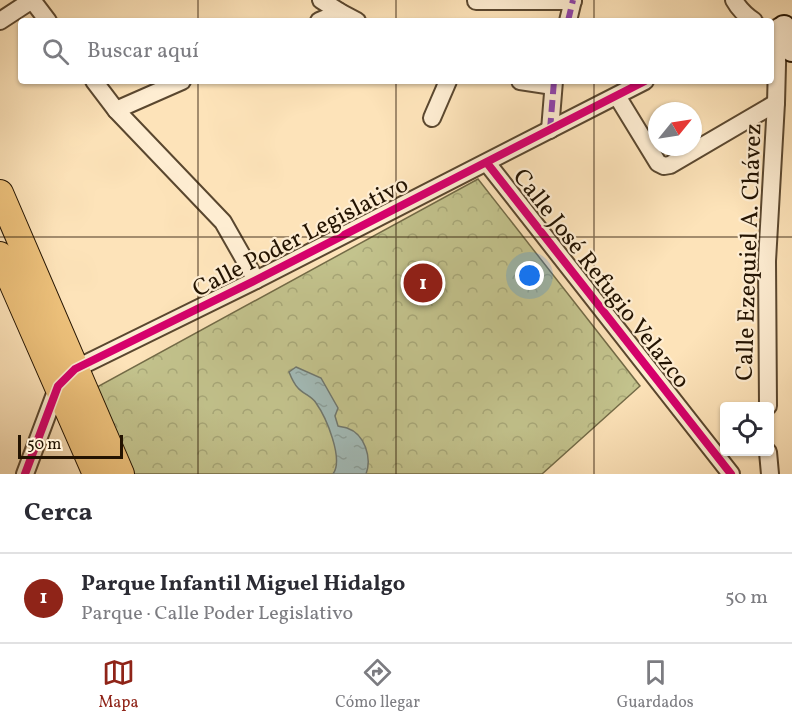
<!DOCTYPE html>
<html lang="es">
<head>
<meta charset="utf-8">
<style>
  body { margin:0; font-family:Vollkorn,serif; background:#f2f2f3; color:#2b2b33 }
  .controls { position:absolute; right:18px; bottom:18px; display:grid; overflow:hidden; border-radius:6px; box-shadow:0 2px 4px #0004 }
  .controls button { width:54px; height:54px; display:grid; place-items:center; padding:0; border:0; border-bottom:2px solid #e1e1e2; background:#fff; color:#2b2b33; font:30px sans-serif }
  .compass { position:absolute; left:648px; top:102px; width:54px; height:54px; border-radius:50%; background:#fff; box-shadow:0 2px 4px #0004; rotate:60deg }
  .scale { position:absolute; left:18px; bottom:15px; width:105px; box-sizing:border-box; padding-left:6px; border:3px solid #231301; border-top:0; font-size:16px; line-height:21px; white-space:nowrap; color:#231301; -webkit-text-stroke:4px #feedd2; paint-order:stroke }
  .you { position:absolute; left:530px; top:276px; width:21px; height:21px; margin:-15px; border:4px solid #fff; border-radius:50%; background:#1a73e8; box-shadow:0 0 0 9px #1a73e833 }
  .badge { display:grid; place-items:center; width:39px; height:39px; border-radius:50%; background:#8f2418; color:#fff; font-size:20px; font-weight:700 }
  .pin { position:absolute; translate:-50% -50%; border:3px solid #fff; box-shadow:0 2px 6px #0006 }
  .list { margin:0; padding:0; list-style:none }
  h2 { display:flex; justify-content:space-between; align-items:center; height:78px; margin:0; padding:0 24px; font-size:26px }
  h2 small { font-size:20px; font-weight:400; color:#7c7c81 }
  .list li { display:grid; grid-template-columns:39px 1fr auto; gap:18px; align-items:center; box-sizing:border-box; height:90px; padding:0 24px; border-top:2px solid #e1e1e2 }
  .list b { display:block; font-size:22px; white-space:nowrap }
  .list p { margin:0; font-size:20px; white-space:nowrap; color:#7c7c81 }
  .list em { font-size:20px; font-style:normal; color:#7c7c81 }
  .icon { flex:none; width:33px; height:33px; fill:none; stroke:currentColor; stroke-width:2; stroke-linecap:round; stroke-linejoin:round }
  .map { position:relative; flex:none; width:792px; height:474px; overflow:hidden }
  .search { position:absolute; background:#fff; box-shadow:0 2px 4px #0004; left:18px; right:18px; top:18px; height:66px; display:flex; align-items:center; gap:15px; box-sizing:border-box; padding:0 21px; border-radius:6px; color:#7c7c81; font-size:22px }
  .sheet { height:168px; background:#fff }
  nav { display:flex; justify-content:space-around; align-items:center; box-sizing:border-box; height:84px; border-top:2px solid #e1e1e2; background:#fff; font-size:16px; color:#7c7c81 }
  nav a { display:grid; justify-items:center; gap:3px }
  nav .on { color:#8f2418 }
  .map>svg:first-child { display:block }
  .park { fill:url(#park-crowns); stroke:#736b47; stroke-width:1.5 }
  .water { fill:url(#water-ripples); stroke:#70786f; stroke-width:1.5 }
  .lines { fill:none; stroke-linecap:round; stroke-linejoin:round }
  .street-casing { stroke:#5a472f; stroke-width:20 }
  .secondary-casing { stroke:#231301; stroke-width:26 }
  .primary-casing { stroke:#231301; stroke-width:28 }
  .street { stroke:#feedd2; stroke-width:16 }
  .secondary { stroke:#feedd2; stroke-width:22 }
  .primary { stroke:#eec27c; stroke-width:26 }
  .quiet { stroke:#8e44ad; stroke-width:6; stroke-dasharray:12 6; stroke-linecap:butt }
  .cycleway-casing { stroke:#feedd2; stroke-width:11 }
  .cycleway { stroke:#d6006c; stroke-width:8 }
  .grid { fill:none; stroke:#231301; stroke-width:1.5; stroke-opacity:0.55 }
  .labels { text-anchor:middle; stroke-width:4.5; stroke-linejoin:round; paint-order:stroke }
  .street-label { font-size:24px; fill:#231301; stroke:#feedd2 }
</style>
</head>
<body>
<div class="map">
<svg width="792" height="474" viewBox="0 0 792 474">
  <defs>
    <pattern id="park-crowns" width="20" height="18" patternUnits="userSpaceOnUse" patternTransform="scale(1.5)"><rect width="20" height="18" fill="#c3c38d"/><path d="M2 6a3 3 0 1 1 6 0M12 15a3 3 0 1 1 6 0" fill="none" stroke="#a7a778"/></pattern>
    <pattern id="water-ripples" width="26" height="14" patternUnits="userSpaceOnUse" patternTransform="scale(1.5)"><rect width="26" height="14" fill="#a3bcb9"/><path d="M2 4q2-2 4 0t4 0M15 11q2-2 4 0t4 0" fill="none" stroke="#8ca19d"/></pattern>
  </defs>
  <rect width="100%" height="100%" fill="#fde3b9"/>
  <filter id="stains"><feTurbulence type="fractalNoise" baseFrequency=".00333" numOctaves="4"/><feColorMatrix values="0 0 0 0 .2 0 0 0 0 .09 0 0 0 0 .02 0 0 0 .5 -.17"/></filter>
  <radialGradient id="worn" r=".72"><stop offset=".6" stop-color="#630" stop-opacity="0"/><stop offset="1" stop-color="#630" stop-opacity=".3"/></radialGradient>
  <path class="park" d="M 478,179 L 640,386 L 542,474 L 134,474 L 97,387 Z"/>
  <path class="water" d="M 296,367 L 321,378 L 338,408 L 335,416 L 338,426 C 341,427 344,427 347,428 C 365,434 372,458 366,474 L 333,474 C 344,459 326,417 316,403 C 312,396 303,394 298,388 C 294,384 291,377 289,372 Z"/>
  <g class="lines">
    <g class="street-casing">
      <g id="street">
        <path d="M 32,0 L 48,21"/>
        <path d="M 321,0 L 340,12 L 357,21"/>
        <path d="M 734,0 C 739,9 745,15 754,21"/>
        <path d="M 476,1 L 573,1"/>
        <path d="M 0,21 L 32,0"/>
        <path d="M 319,21 L 340,12"/>
        <path d="M 568,21 L 573,0"/>
        <path d="M 94,81 L 116,110 L 223,222 L 256,280"/>
        <path d="M 520,81 L 553,86"/>
        <path d="M 617,96 L 658,163 L 664,166 L 670,165 L 776,103"/>
        <path d="M 116,110 L 182,81"/>
        <path d="M 432,118 L 448,81"/>
        <path d="M 550,130 L 554,81"/>
        <path d="M 487,163 L 731,474"/>
        <path d="M 768,406 L 767,261 L 776,103 L 778,27"/>
        <path d="M 768,452 L 770,474"/>
        <path d="M 25,474 L 58,386 L 75,369 L 256,280 L 645,81"/>
      </g>
    </g>
    <g class="secondary-casing">
      <path id="secondary" d="M 784,27 L 792,50"/>
    </g>
    <g class="primary-casing">
      <g id="primary">
        <path d="M 0,193 L 121,474"/>
        <path d="M 0,255 L 96,474"/>
      </g>
    </g>
    <use href="#street" class="street"/>
    <use href="#secondary" class="secondary"/>
    <use href="#primary" class="primary"/>
    <g class="quiet">
      <path d="M 568,21 L 573,0"/>
      <path d="M 550,130 L 554,81"/>
    </g>
    <g class="cycleway-casing">
      <g id="cycleway">
        <path d="M 487,163 L 731,474"/>
        <path d="M 25,474 L 58,386 L 75,369 L 256,280 L 645,81"/>
      </g>
    </g>
    <use href="#cycleway" class="cycleway"/>
  </g>
  <path class="grid" d="M 198,0 L 198,21M 396,0 L 396,21M 594,0 L 594,21M 198,81 L 198,474M 396,81 L 396,474M 594,81 L 594,474M 0,237 L 792,237"/>
  <g class="labels">
    <g class="street-label">
      <text transform="translate(300 236) rotate(-27)" y="8">Calle Poder Legislativo</text>
      <text transform="translate(748 252) rotate(-88)" y="8">Calle Ezequiel A. Chávez</text>
      <text transform="translate(602 278) rotate(52)" y="8">Calle José Refugio Velazco</text>
    </g>
  </g>
  <rect width="100%" height="100%" filter="url(#stains)"/>
  <rect width="100%" height="100%" fill="url(#worn)"/>
</svg>
<div class="controls">
<button><svg class="icon" aria-label="locate" viewBox="0 0 24 24"><circle cx="12" cy="12" r="6"/><path d="M12 2v4M12 18v4M2 12h4M18 12h4"/></svg></button>
</div>
<svg class="compass" viewBox="-18 -18 36 36"><path d="M0-13l5 13h-10z" fill="#e53935"/><path d="M0 13l5-13h-10z" fill="#7c7c81"/></svg>
<div class="scale">50 m</div>
<div class="you"></div>
<div class="pin badge" style="left:423px;top:283px">1</div>
<div class="search"><svg class="icon" aria-label="search" viewBox="0 0 24 24"><circle cx="10" cy="10" r="6"/><path d="M15 15l6 6"/></svg>Buscar aquí</div>
</div>
<section class="sheet">
<h2>Cerca<small></small></h2>
<ul class="list">
<li><span class="badge">1</span><div><b>Parque Infantil Miguel Hidalgo</b><p>Parque · Calle Poder Legislativo</p></div><em>50 m</em></li>
</ul>
</section>
<nav>
<a class="on"><svg class="icon" aria-label="map" viewBox="0 0 24 24"><path d="M3 6l6-2 6 2 6-2v14l-6 2-6-2-6 2zM9 4v14M15 6v14"/></svg>Mapa</a>
<a><svg class="icon" aria-label="directions" viewBox="0 0 24 24"><path d="M12 3l9 9-9 9-9-9zM9 14v-3h6M13 9l2 2-2 2"/></svg>Cómo llegar</a>
<a><svg class="icon" aria-label="saved" viewBox="0 0 24 24"><path d="M7 4h10v16l-5-4-5 4z"/></svg>Guardados</a>
</nav>
</body>
</html>
